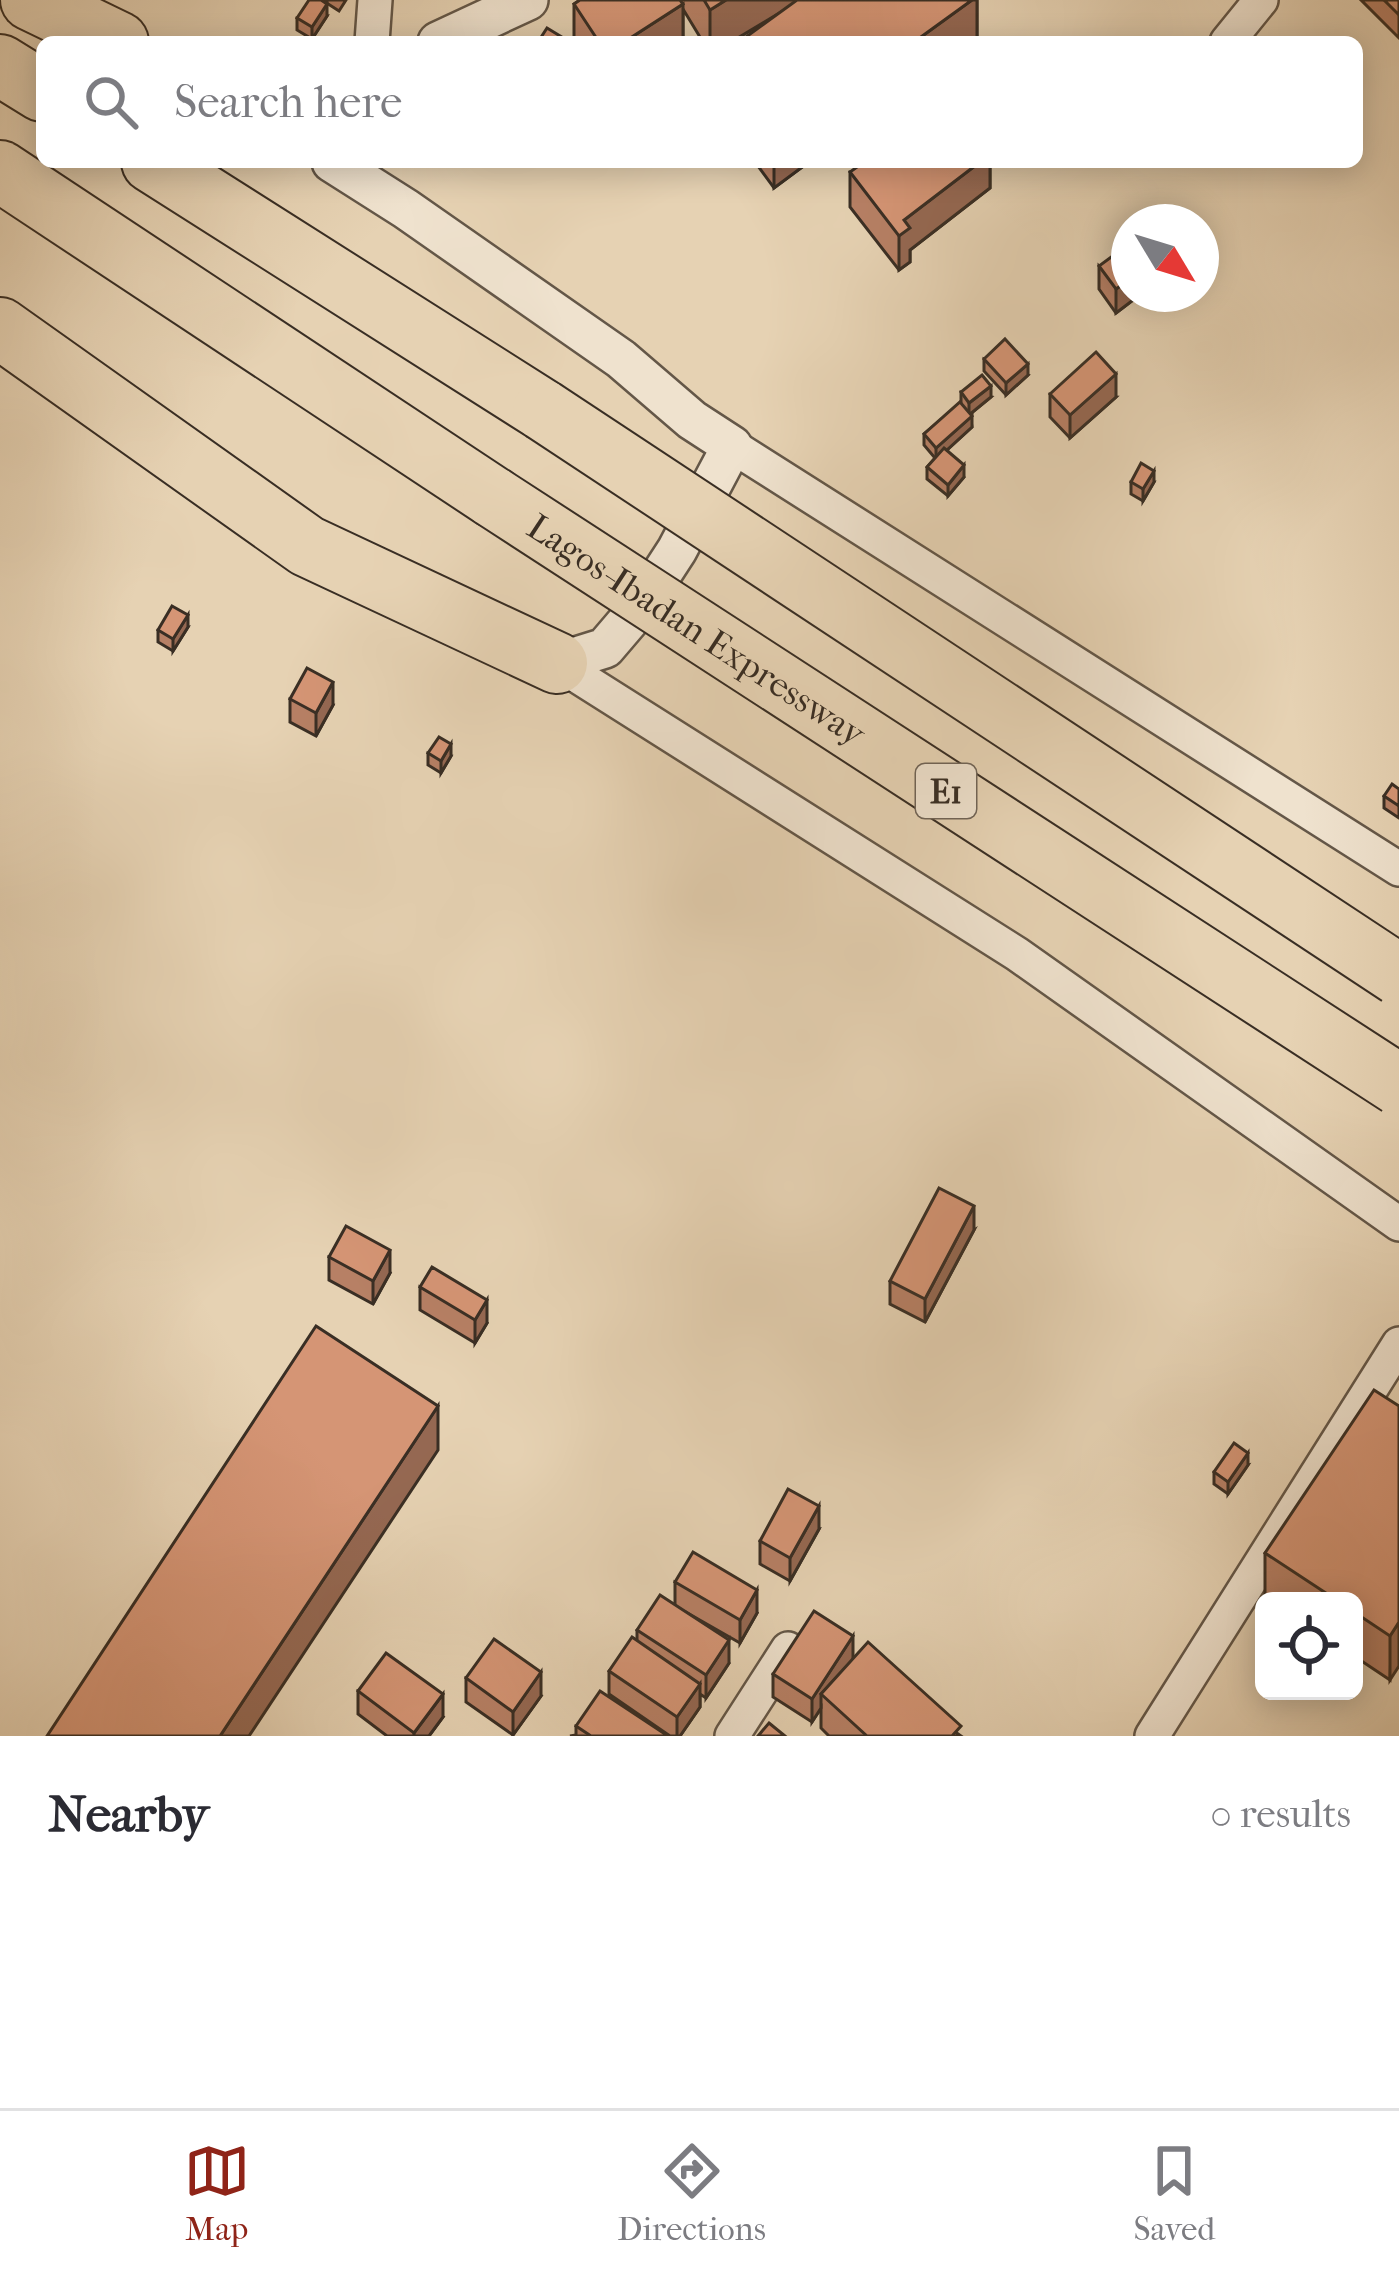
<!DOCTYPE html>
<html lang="en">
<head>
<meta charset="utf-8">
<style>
  body { margin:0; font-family:"IM FELL French Canon",serif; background:#f2f2f3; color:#2b2b33 }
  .controls { position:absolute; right:36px; bottom:36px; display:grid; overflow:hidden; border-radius:18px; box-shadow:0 6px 30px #0003 }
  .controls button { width:108px; height:108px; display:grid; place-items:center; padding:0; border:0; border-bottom:3px solid #e1e1e2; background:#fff; color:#2b2b33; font:60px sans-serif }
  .compass { position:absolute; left:1111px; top:204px; width:108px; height:108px; border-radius:50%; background:#fff; box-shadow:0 6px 30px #0003; rotate:128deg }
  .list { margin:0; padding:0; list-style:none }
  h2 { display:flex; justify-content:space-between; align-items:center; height:156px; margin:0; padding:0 48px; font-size:51px }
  h2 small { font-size:39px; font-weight:400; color:#7c7c81 }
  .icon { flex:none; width:66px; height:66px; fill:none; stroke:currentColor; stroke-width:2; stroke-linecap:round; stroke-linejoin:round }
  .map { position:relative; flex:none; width:1399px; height:1736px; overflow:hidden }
  .search { position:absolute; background:#fff; box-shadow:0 6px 30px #0003; left:36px; right:36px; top:36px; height:132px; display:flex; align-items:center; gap:30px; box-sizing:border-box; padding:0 42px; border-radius:18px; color:#7c7c81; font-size:45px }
  .sheet { height:372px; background:#fff }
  nav { display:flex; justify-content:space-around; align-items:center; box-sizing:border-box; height:168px; border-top:3px solid #e1e1e2; background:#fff; font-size:33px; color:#7c7c81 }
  nav a { display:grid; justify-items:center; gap:6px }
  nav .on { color:#8f2418 }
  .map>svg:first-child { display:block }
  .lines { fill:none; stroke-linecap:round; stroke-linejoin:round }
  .minor-casing { stroke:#645748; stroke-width:38 }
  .tertiary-casing { stroke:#645748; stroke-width:44 }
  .motorway-casing { stroke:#392e24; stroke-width:64 }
  .minor { stroke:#efe2ce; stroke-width:33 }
  .tertiary { stroke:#efe2ce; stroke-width:39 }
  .motorway { stroke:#e6d2b3; stroke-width:60 }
  .motorway-bridge-casing { stroke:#392e24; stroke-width:64; stroke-linecap:butt }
  .motorway-bridge { stroke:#e6d2b3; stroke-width:60 }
  .wall { fill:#b78065; stroke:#392e24; stroke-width:3 }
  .shaded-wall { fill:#956852; stroke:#392e24; stroke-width:3 }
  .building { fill:#d59575; stroke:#392e24; stroke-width:3 }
  .labels { text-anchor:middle; stroke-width:9; stroke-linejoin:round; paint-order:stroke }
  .shield { fill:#efe2ce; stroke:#706457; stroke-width:3 }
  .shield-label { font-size:33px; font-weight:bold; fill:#392e24 }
  .street-label { font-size:36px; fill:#392e24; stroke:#efe2ce }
</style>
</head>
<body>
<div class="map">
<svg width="1399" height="1736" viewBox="0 0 1399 1736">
  <rect width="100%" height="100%" fill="#e6d2b3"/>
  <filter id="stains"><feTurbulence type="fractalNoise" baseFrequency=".00167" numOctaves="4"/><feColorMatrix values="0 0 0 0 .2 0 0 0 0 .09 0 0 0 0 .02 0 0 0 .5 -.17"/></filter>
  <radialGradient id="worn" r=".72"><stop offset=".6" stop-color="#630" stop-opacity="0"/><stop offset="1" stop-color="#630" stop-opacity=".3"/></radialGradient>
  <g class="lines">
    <g class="minor-casing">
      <g id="minor">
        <path d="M 372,42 L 375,0"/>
        <path d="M 1227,42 L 1261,0"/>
        <path d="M 732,446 L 1399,869"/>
        <path d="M 557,663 L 1017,954 L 1399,1224"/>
        <path d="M 732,1736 L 788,1649"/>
        <path d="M 1152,1736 L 1399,1344"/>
      </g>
    </g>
    <g class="tertiary-casing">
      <g id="tertiary">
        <path d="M 438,42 L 528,0"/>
        <path d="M 332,162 L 406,209 L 621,359 L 692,420 L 732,446 L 677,550 L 640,607 L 605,648 L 557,663"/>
      </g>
    </g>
    <g class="motorway-casing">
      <g id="motorway">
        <path d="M 31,0 L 118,42"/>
        <path d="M 0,65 L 42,91"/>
        <path d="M 152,162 L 543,410"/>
        <path d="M 0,171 L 493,497"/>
        <path d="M 0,328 L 307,546 L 557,663"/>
      </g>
    </g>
    <use href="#minor" class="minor"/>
    <use href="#tertiary" class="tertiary"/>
    <use href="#motorway" class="motorway"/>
    <g class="motorway-bridge-casing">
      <g id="motorway-bridge">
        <path d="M 543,410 L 1399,975"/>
        <path id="s1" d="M 493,497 L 1399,1085"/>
      </g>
    </g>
    <use href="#motorway-bridge" class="motorway-bridge"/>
  </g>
  <g class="wall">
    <path d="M 322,0 L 346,0 L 339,11 Z"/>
    <path d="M 580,0 L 977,0 L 977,41 L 781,12 L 731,42 L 703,42 L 683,9 L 683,38 L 677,42 L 577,42 L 574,38 L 574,4 Z"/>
    <path d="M 1361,0 L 1399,0 L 1399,38 Z"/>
    <path d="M 327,16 L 312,39 L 297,30 L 297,18 Z"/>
    <path d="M 755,162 L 809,162 L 774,188 Z"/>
    <path d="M 990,162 L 990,188 L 910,250 L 910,262 L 899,270 L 850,207 L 850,172 Z"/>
    <path d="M 1099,266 L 1129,294 L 1141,294 L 1116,313 L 1099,289 Z"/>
    <path d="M 984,359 L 1028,375 L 1006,395 L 984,371 Z"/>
    <path d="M 961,392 L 991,397 L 970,414 L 972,427 L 947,450 L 964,477 L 948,496 L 927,479 L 927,467 L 935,458 L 924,445 L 924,434 L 961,403 Z"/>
    <path d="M 1050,394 L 1116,397 L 1070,438 L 1050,417 Z"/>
    <path d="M 1131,482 L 1154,482 L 1143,501 L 1131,494 Z"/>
    <path d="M 188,627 L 173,651 L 158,642 L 158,630 Z"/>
    <path d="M 290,699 L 333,705 L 316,736 L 290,722 Z"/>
    <path d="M 428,753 L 451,756 L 441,773 L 428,765 Z"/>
    <path d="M 1399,789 L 1399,818 L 1384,808 L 1384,796 Z"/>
    <path d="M 974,1230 L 925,1322 L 890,1304 L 890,1281 Z"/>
    <path d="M 329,1257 L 390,1273 L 373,1304 L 329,1280 Z"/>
    <path d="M 420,1287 L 487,1323 L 475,1343 L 420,1310 Z"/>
    <path d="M 1399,1406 L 1390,1680 L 1354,1656 L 1354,1601 L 1271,1601 L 1265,1597 L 1265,1553 Z"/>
    <path d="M 1248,1465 L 1228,1494 L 1214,1484 L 1214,1472 Z"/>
    <path d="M 819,1529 L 790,1581 L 760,1564 L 760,1541 Z"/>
    <path d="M 675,1582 L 757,1613 L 740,1643 L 684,1611 L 729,1663 L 706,1698 L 700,1694 L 700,1707 L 680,1736 L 670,1736 L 609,1694 L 609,1671 L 637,1641 L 637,1630 L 675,1605 Z"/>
    <path d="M 853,1659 L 961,1736 L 829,1736 L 821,1728 L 821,1708 L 812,1722 L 773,1697 L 773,1674 Z"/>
    <path d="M 466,1678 L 541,1696 L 513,1735 L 466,1702 Z"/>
    <path d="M 358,1691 L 443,1717 L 429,1736 L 387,1736 L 358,1714 Z"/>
    <path d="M 576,1726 L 668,1736 L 570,1736 L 576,1735 Z"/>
  </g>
  <g class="shaded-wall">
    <path d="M 726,0 L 801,0 L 731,42 L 710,42 L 710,10 Z"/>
    <path d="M 972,0 L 977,0 L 977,41 L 914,42 Z"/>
    <path d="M 327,4 L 327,16 L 312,39 L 312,27 Z"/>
    <path d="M 683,4 L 683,38 L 677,42 L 624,42 Z"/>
    <path d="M 774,162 L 809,162 L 774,188 Z"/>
    <path d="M 980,162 L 990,162 L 990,188 L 910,250 L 910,262 L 899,270 L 899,236 L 904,220 Z"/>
    <path d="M 1129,280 L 1129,294 L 1141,294 L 1116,313 L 1116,289 Z"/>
    <path d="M 1028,364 L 1028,375 L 1006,395 L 1006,383 Z"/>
    <path d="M 1116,374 L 1116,397 L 1070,438 L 1070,415 Z"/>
    <path d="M 991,386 L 991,397 L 969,415 L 969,403 Z"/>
    <path d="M 972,416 L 972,427 L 936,460 L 936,448 Z"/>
    <path d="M 964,465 L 964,477 L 948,496 L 948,485 Z"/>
    <path d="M 1154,471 L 1154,482 L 1143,501 L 1143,489 Z"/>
    <path d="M 188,615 L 188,627 L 173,651 L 173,639 Z"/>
    <path d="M 333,682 L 333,705 L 316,736 L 316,713 Z"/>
    <path d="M 451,744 L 451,756 L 441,773 L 441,761 Z"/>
    <path d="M 974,1206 L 974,1230 L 925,1322 L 925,1299 Z"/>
    <path d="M 390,1250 L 390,1273 L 373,1304 L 373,1281 Z"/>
    <path d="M 487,1300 L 487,1323 L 475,1343 L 475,1320 Z"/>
    <path d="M 438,1406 L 438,1450 L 249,1736 L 220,1736 Z"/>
    <path d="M 1248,1453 L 1248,1465 L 1228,1494 L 1228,1482 Z"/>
    <path d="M 819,1506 L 819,1529 L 790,1581 L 790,1558 Z"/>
    <path d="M 757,1590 L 757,1613 L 740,1643 L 740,1620 Z"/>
    <path d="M 1399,1622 L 1399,1666 L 1390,1680 L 1390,1636 Z"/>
    <path d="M 853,1636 L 853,1660 L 821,1694 L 821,1708 L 812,1722 L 812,1699 Z"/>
    <path d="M 729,1640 L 729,1663 L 706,1698 L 706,1675 Z"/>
    <path d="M 541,1672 L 541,1696 L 513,1735 L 513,1712 Z"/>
    <path d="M 700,1684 L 700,1707 L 680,1736 L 677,1736 L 677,1717 Z"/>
    <path d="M 443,1694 L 443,1717 L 429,1736 L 414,1736 L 414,1733 Z"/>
  </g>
  <g class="building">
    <path d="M 309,0 L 321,0 L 327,4 L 312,27 L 297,18 Z"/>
    <path d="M 580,0 L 680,0 L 683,4 L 624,42 L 599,42 L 574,4 Z"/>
    <path d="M 704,0 L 726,0 L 710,10 Z"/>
    <path d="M 797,0 L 972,0 L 914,42 L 739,42 Z"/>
    <path d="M 1384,0 L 1399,0 L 1399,15 Z"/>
    <path d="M 547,28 L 570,42 L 538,42 Z"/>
    <path d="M 864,162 L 980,162 L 904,220 L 910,228 L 899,236 L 850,172 Z"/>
    <path d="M 1129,244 L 1129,280 L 1116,289 L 1099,266 Z"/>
    <path d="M 1005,339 L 1028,364 L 1006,383 L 984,359 Z"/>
    <path d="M 1096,352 L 1116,374 L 1070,415 L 1050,394 Z"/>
    <path d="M 982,375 L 991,386 L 969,403 L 961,392 Z"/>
    <path d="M 960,402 L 972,416 L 936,448 L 924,434 Z"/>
    <path d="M 944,448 L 964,465 L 948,485 L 927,467 Z"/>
    <path d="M 1141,463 L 1154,471 L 1143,489 L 1131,482 Z"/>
    <path d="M 172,606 L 188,615 L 173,639 L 158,630 Z"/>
    <path d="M 307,668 L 333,682 L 316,713 L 290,699 Z"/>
    <path d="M 439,737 L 451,744 L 441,761 L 428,753 Z"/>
    <path d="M 1392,784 L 1399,789 L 1399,806 L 1384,796 Z"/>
    <path d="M 939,1188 L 974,1206 L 925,1299 L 890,1281 Z"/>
    <path d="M 346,1226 L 390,1250 L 373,1281 L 329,1257 Z"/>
    <path d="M 432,1267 L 487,1300 L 475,1320 L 420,1287 Z"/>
    <path d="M 316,1326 L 438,1406 L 220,1736 L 47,1736 Z"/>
    <path d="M 1374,1390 L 1399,1406 L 1399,1622 L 1390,1636 L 1354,1612 L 1354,1601 L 1338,1601 L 1265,1553 Z"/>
    <path d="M 1234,1443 L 1248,1453 L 1228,1482 L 1214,1472 Z"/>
    <path d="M 788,1489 L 819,1506 L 790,1558 L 760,1541 Z"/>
    <path d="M 693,1552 L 757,1590 L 740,1620 L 675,1582 Z"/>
    <path d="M 660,1595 L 729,1640 L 706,1675 L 637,1630 Z"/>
    <path d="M 814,1611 L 853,1636 L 812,1699 L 773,1674 Z"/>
    <path d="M 632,1637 L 700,1684 L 677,1717 L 609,1671 Z"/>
    <path d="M 494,1639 L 541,1672 L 513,1712 L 466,1678 Z"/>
    <path d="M 868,1642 L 961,1726 L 952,1736 L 867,1736 L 821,1694 Z"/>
    <path d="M 386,1653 L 443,1694 L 414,1733 L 358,1691 Z"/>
    <path d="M 600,1691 L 668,1736 L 591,1736 L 576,1726 Z"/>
    <path d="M 769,1723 L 785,1736 L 758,1736 Z"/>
  </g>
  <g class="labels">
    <rect class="shield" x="916" y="764" width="60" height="54" rx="9"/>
    <g class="shield-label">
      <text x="946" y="803">E1</text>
    </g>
    <g class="street-label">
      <text dy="13" stroke="none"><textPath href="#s1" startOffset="243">Lagos-Ibadan Expressway</textPath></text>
    </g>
  </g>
  <rect width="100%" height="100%" filter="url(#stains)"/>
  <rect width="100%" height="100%" fill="url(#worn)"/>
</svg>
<div class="controls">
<button><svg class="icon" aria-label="locate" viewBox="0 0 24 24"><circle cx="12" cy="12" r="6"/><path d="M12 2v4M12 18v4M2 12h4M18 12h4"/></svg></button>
</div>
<svg class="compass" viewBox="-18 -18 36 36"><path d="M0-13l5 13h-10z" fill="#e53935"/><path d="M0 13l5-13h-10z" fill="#7c7c81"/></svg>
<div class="search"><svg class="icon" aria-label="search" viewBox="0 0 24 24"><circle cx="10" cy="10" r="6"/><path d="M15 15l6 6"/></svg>Search here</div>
</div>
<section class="sheet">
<h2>Nearby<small>0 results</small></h2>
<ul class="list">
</ul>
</section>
<nav>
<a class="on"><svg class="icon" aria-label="map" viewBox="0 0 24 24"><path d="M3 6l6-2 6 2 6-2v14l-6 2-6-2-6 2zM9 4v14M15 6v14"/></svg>Map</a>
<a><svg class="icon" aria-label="directions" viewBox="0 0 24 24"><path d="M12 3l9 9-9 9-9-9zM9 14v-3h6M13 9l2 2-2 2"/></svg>Directions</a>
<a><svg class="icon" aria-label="saved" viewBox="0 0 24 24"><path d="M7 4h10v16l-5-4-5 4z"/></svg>Saved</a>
</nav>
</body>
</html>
